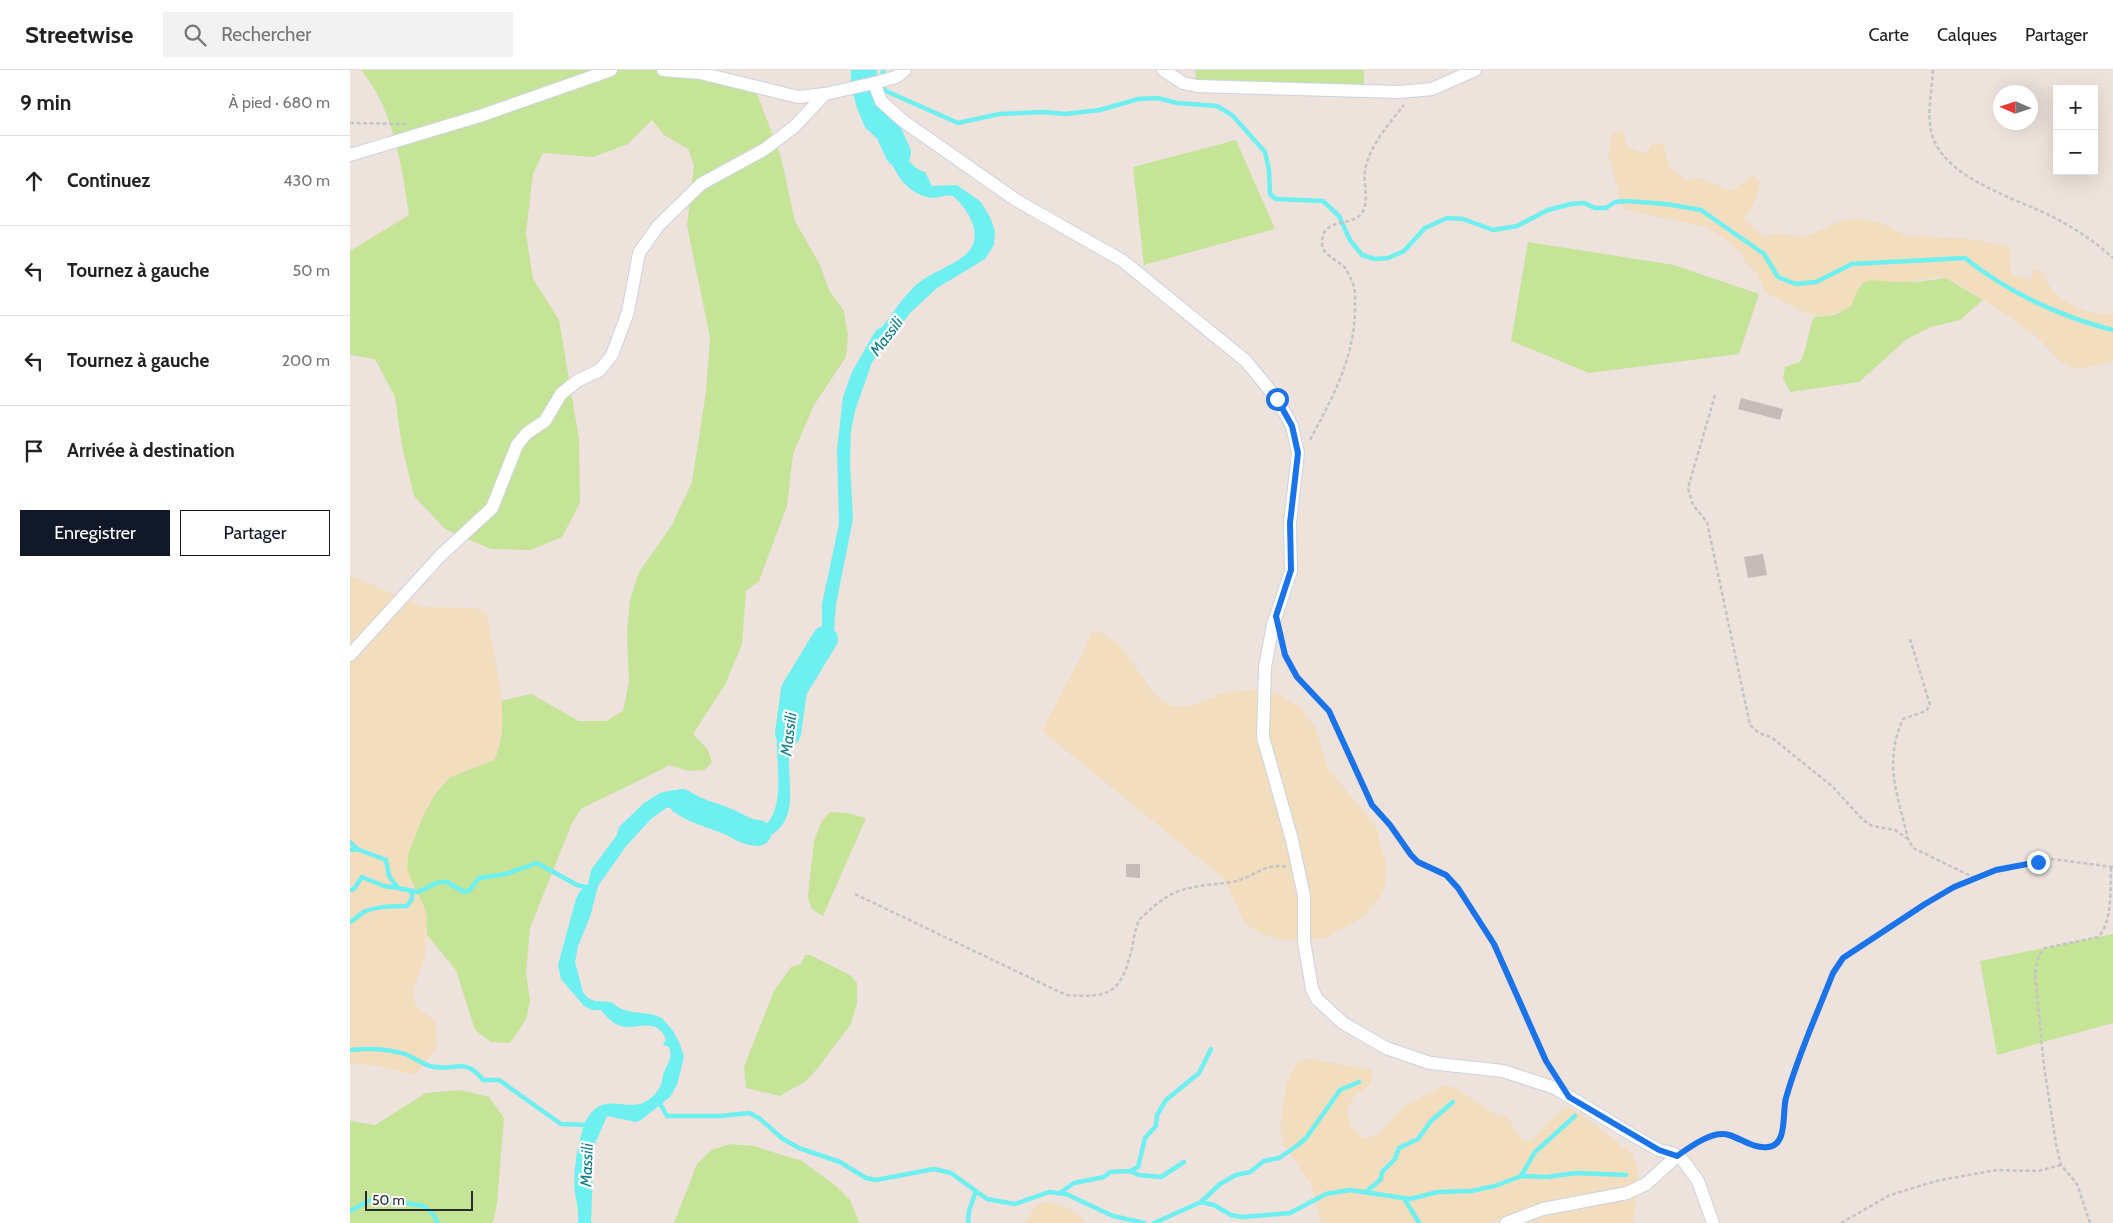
<!DOCTYPE html>
<html lang="fr">
<head>
<meta charset="utf-8">
<style>
  body { margin:0; font-family:Cabin,sans-serif; background:#f2f2f2; color:#222 }
  .controls { position:absolute; right:15px; top:15px; display:grid; overflow:hidden; border-radius:0px; box-shadow:0 5px 20px #0002 }
  .controls button { width:45px; height:45px; display:grid; place-items:center; padding:0; border:0; border-bottom:1px solid #e0e0e0; background:#fff; color:#222; font:25px sans-serif }
  .compass { position:absolute; left:1643px; top:15px; width:45px; height:45px; border-radius:50%; background:#fff; box-shadow:0 5px 20px #0002; rotate:273deg }
  .scale { position:absolute; left:15px; bottom:12px; width:108px; box-sizing:border-box; padding-left:5px; border:2px solid #2b2b2b; border-top:0; font-size:14px; line-height:18px; white-space:nowrap; color:#2b2b2b; -webkit-text-stroke:4px #fff; paint-order:stroke }
  .stop { position:absolute; width:15px; height:15px; margin:-11px; border:4px solid #1a73e8; border-radius:50%; background:#fff }
  .stop.end { background:#1a73e8; border-color:#fff; box-shadow:0 1px 5px #0008 }
  .list { margin:0; padding:0; list-style:none }
  h2 { display:flex; justify-content:space-between; align-items:center; height:65px; margin:0; padding:0 20px; font-size:21px }
  h2 small { font-size:16px; font-weight:400; color:#767676 }
  .list li { display:grid; grid-template-columns:32px 1fr auto; gap:15px; align-items:center; box-sizing:border-box; height:90px; padding:0 20px; border-top:1px solid #e0e0e0 }
  .list b { display:block; font-size:19px; white-space:nowrap }
  .list em { font-size:16px; font-style:normal; color:#767676 }
  .actions { display:flex; gap:10px; padding:15px 20px }
  .actions a { flex:1; padding:11px 0; border:1px solid #111827; border-radius:0px; text-align:center; font-size:18px; color:#111827 }
  .actions .main { background:#111827; color:#fff }
  .icon { flex:none; width:28px; height:28px; fill:none; stroke:currentColor; stroke-width:2; stroke-linecap:round; stroke-linejoin:round }
  .map { position:relative; flex:none; width:1763px; height:1153px; overflow:hidden }
  header { display:flex; align-items:center; gap:30px; box-sizing:border-box; height:70px; padding:0 25px; background:#fff; border-bottom:1px solid #e0e0e0 }
  header strong { font-size:24px }
  nav { display:flex; gap:28px; margin-inline-start:auto; font-size:18px }
  .search { width:350px; height:45px; background:#f2f2f2; display:flex; align-items:center; gap:12px; box-sizing:border-box; padding:0 18px; border-radius:0px; color:#767676; font-size:19px }
  main { display:flex }
  aside { flex:1; background:#fff }
  .map>svg:first-child { display:block }
  .green { fill:#c5e498 }
  .sand { fill:#f2ddbf }
  .water { fill:#6eeff0 }
  .lines { fill:none; stroke-linecap:round; stroke-linejoin:round }
  .stream { stroke:#6eeff0; stroke-width:4.5 }
  .river { stroke:#6eeff0; stroke-width:26 }
  .building { fill:#c5bcb9 }
  .street-casing { stroke:#cbd3dc; stroke-width:14 }
  .path { stroke:#c4c4c4; stroke-width:2.5; stroke-dasharray:4 2.5; stroke-linecap:butt }
  .street { stroke:#fff; stroke-width:12 }
  .route { stroke:#1a73e8; stroke-width:6 }
  .labels { text-anchor:middle; stroke-width:4.5; stroke-linejoin:round; paint-order:stroke }
  .water-label { font-size:16px; font-style:italic; fill:#0d7e88; stroke:#fff }
</style>
</head>
<body>
<header>
<strong>Streetwise</strong>
<div class="search"><svg class="icon" aria-label="search" viewBox="0 0 24 24"><circle cx="10" cy="10" r="6"/><path d="M15 15l6 6"/></svg>Rechercher</div>
<nav><a>Carte</a><a>Calques</a><a>Partager</a></nav>
</header>
<main>
<aside>
<h2>9 min<small>À pied · 680 m</small></h2>
<ul class="list">
<li><svg class="icon" aria-label="ahead" viewBox="0 0 24 24"><path d="M12 20V5M6 11l6-6 6 6"/></svg><div><b>Continuez</b></div><em>430 m</em></li>
<li><svg class="icon" aria-label="left" viewBox="0 0 24 24"><path d="M17 20v-9H6M10 6l-5 5 5 5"/></svg><div><b>Tournez à gauche</b></div><em>50 m</em></li>
<li><svg class="icon" aria-label="left" viewBox="0 0 24 24"><path d="M17 20v-9H6M10 6l-5 5 5 5"/></svg><div><b>Tournez à gauche</b></div><em>200 m</em></li>
<li><svg class="icon" aria-label="arrive" viewBox="0 0 24 24"><path d="M6 21V4h12l-3 4 3 4H6"/></svg><div><b>Arrivée à destination</b></div></li>
</ul>
<div class="actions"><a class="main">Enregistrer</a><a>Partager</a></div>
</aside>
<div class="map">
<svg width="1763" height="1153" viewBox="0 0 1763 1153">
  <rect width="100%" height="100%" fill="#ede2dc"/>
  <g class="green">
    <path d="M 11,0 L 350,0 L 404,16 L 431,87 L 445,151 L 470,195 L 479,220 L 494,241 L 498,265 L 496,287 L 464,335 L 443,384 L 437,436 L 409,511 L 396,521 L 392,574 L 376,613 L 343,664 L 358,680 L 362,692 L 355,700 L 338,701 L 320,695 L 231,739 L 222,753 L 180,858 L 176,903 L 180,931 L 176,950 L 160,973 L 141,972 L 125,960 L 106,900 L 77,865 L 74,837 L 57,800 L 58,784 L 72,748 L 85,724 L 100,707 L 144,690 C 153,671 153,652 151,631 L 181,624 L 229,651 L 256,651 L 273,641 L 279,612 L 277,563 L 280,529 L 289,502 L 322,455 L 342,412 L 356,322 L 360,267 L 337,156 L 344,95 L 338,79 L 314,65 L 302,50 L 278,74 L 243,87 L 193,83 L 183,104 L 176,163 L 183,209 L 209,250 L 229,369 L 230,433 L 212,467 L 181,480 L 141,479 L 95,459 L 64,426 L 52,376 L 45,327 L 25,289 L 0,285 L 0,181 L 59,145 C 52,96 44,40 11,0 Z"/>
    <path d="M 845,0 L 1014,0 L 1014,20 L 847,16 Z"/>
    <path d="M 886,70 L 925,159 L 794,195 L 783,97 Z"/>
    <path d="M 1178,172 L 1324,195 L 1409,224 L 1389,284 L 1239,303 L 1161,271 Z"/>
    <path d="M 1596,208 L 1633,230 L 1610,250 L 1581,257 L 1557,269 L 1509,312 L 1440,322 L 1433,308 L 1435,297 L 1450,292 C 1458,278 1457,262 1464,247 L 1485,245 L 1501,236 L 1509,215 L 1519,209 L 1566,212 Z"/>
    <path d="M 480,742 L 497,743 L 516,748 L 473,846 L 461,838 L 458,826 L 464,771 L 472,751 Z"/>
    <path d="M 1763,864 L 1763,953 L 1647,985 L 1630,891 Z"/>
    <path d="M 455,885 L 460,885 L 500,905 L 507,913 L 507,933 L 501,954 L 467,999 L 456,1011 L 430,1026 L 396,1018 L 394,997 L 424,921 L 441,897 L 451,894 Z"/>
    <path d="M 111,1020 L 139,1027 L 154,1048 L 147,1134 L 143,1153 L 0,1153 L 0,1051 L 25,1055 L 76,1023 Z"/>
    <path d="M 381,1074 L 403,1076 L 452,1091 L 486,1116 L 500,1130 L 509,1153 L 324,1153 L 347,1094 L 361,1080 Z"/>
  </g>
  <g class="sand">
    <path d="M 1268,61 L 1274,64 L 1276,76 L 1296,84 L 1302,74 L 1313,73 L 1319,96 L 1336,110 L 1350,108 L 1381,121 L 1403,105 L 1410,112 C 1409,127 1403,137 1394,148 L 1414,167 L 1428,163 L 1454,167 L 1493,150 L 1509,149 L 1533,153 L 1554,165 L 1619,169 L 1660,176 L 1661,199 L 1664,205 L 1681,210 L 1683,200 L 1692,201 C 1695,207 1698,214 1702,219 C 1712,232 1747,250 1763,243 L 1763,293 C 1748,292 1733,303 1719,296 C 1706,291 1698,277 1688,268 C 1679,260 1604,209 1595,208 C 1581,206 1565,212 1550,212 C 1516,211 1514,202 1501,236 C 1462,258 1451,238 1414,222 L 1408,204 L 1396,194 L 1392,184 L 1374,168 L 1355,157 L 1273,139 L 1258,85 L 1261,65 Z"/>
    <path d="M 0,505 L 74,537 L 125,538 L 137,543 C 143,588 164,648 144,690 L 100,707 L 85,724 L 72,748 L 58,784 L 57,800 L 74,837 L 77,848 L 75,887 L 63,921 L 65,934 L 86,953 L 87,978 L 66,1004 C 43,1003 23,991 0,994 Z"/>
    <path d="M 742,561 L 753,563 L 771,576 L 805,625 L 822,636 L 842,635 L 877,622 L 899,620 L 927,623 L 951,638 L 965,657 L 979,700 L 1021,750 L 1029,763 L 1029,771 L 1037,795 L 1034,821 L 1015,846 L 976,868 L 931,871 L 910,863 L 896,855 L 873,808 L 692,661 L 731,586 Z"/>
    <path d="M 956,988 L 1022,1000 L 1021,1014 L 1004,1027 L 997,1040 L 1001,1056 L 1014,1069 L 1029,1063 L 1053,1037 L 1093,1015 L 1106,1018 L 1146,1045 L 1158,1047 L 1172,1071 L 1180,1071 L 1212,1039 L 1220,1038 L 1234,1046 L 1282,1084 L 1288,1099 L 1284,1153 L 1164,1153 L 1160,1143 L 1143,1153 L 971,1153 L 961,1114 L 933,1074 L 930,1058 L 936,1014 L 947,993 Z"/>
    <path d="M 696,1132 C 711,1134 727,1139 735,1153 L 675,1153 L 685,1136 Z"/>
  </g>
  <g class="water">
    <path d="M 532,50 L 536,51 C 546,66 555,97 575,102 L 582,116 L 607,115 L 631,132 L 641,149 L 645,162 L 644,175 L 635,189 L 587,218 L 561,242 L 522,292 L 505,341 L 501,360 L 500,392 L 503,449 L 486,534 L 483,574 L 466,593 L 456,599 L 453,599 L 453,596 L 469,574 L 472,557 L 472,534 L 489,454 L 487,379 L 493,327 L 502,302 L 526,260 L 532,257 C 543,243 553,227 566,215 C 581,202 601,197 615,185 C 636,168 619,140 603,126 C 594,124 586,130 577,127 C 547,120 537,83 527,58 Z"/>
    <path d="M 447,625 L 450,626 L 450,631 C 446,650 441,669 439,688 C 438,716 448,746 423,764 C 414,770 403,770 393,768 C 384,765 376,762 373,752 L 376,749 C 389,752 398,759 411,758 C 439,742 424,685 427,658 C 428,648 434,638 438,629 Z"/>
    <path d="M 324,720 L 332,722 L 365,741 L 363,751 L 358,753 L 344,749 L 326,737 L 316,738 L 301,749 L 277,775 L 248,816 L 240,847 L 228,876 L 225,892 L 233,922 L 238,928 L 245,931 L 261,932 L 271,939 L 282,942 L 301,944 L 312,948 L 323,961 L 330,974 L 334,987 L 327,1015 L 320,1027 L 291,1050 L 286,1052 L 257,1046 L 244,1076 L 241,1153 L 228,1153 C 229,1142 227,1134 225,1123 C 222,1105 229,1062 238,1047 C 259,1016 285,1053 308,1020 C 312,1016 312,1008 314,1002 C 318,994 323,986 319,977 L 313,975 L 316,969 C 307,949 293,957 277,957 C 266,957 257,948 251,940 L 242,940 L 234,936 L 211,909 L 208,895 L 226,829 L 230,821 L 238,814 L 241,800 L 267,765 L 269,757 L 294,733 L 310,723 Z"/>
  </g>
  <g class="lines">
    <g class="stream">
      <path d="M 533,0 L 532,17 L 536,21 L 608,53 L 649,44 L 694,42 L 715,44 L 750,40 L 788,29 L 808,28 L 827,33 L 867,36 L 882,45 L 915,82 L 919,100 L 920,124 L 926,129 L 973,131 L 989,146 L 1000,170 L 1012,185 L 1025,189 L 1038,188 L 1054,181 L 1075,158 L 1097,148 L 1113,149 L 1143,160 L 1167,156 L 1198,140 L 1221,134 L 1234,133 L 1245,138 L 1256,138 L 1265,132 L 1276,131 L 1316,134 L 1351,140 L 1414,184 L 1428,207 L 1446,214 L 1466,212 L 1502,194 L 1615,188 C 1657,222 1711,247 1763,260"/>
      <path d="M 0,772 L 7,779"/>
      <path d="M 0,780 L 7,779 L 36,790 L 39,806 L 48,818 L 68,822 L 89,812 L 97,812 L 114,822 L 120,820 L 129,808 L 156,804 L 187,793 L 227,815 L 240,818"/>
      <path d="M 0,820 L 4,819 L 12,807 L 34,816 L 48,818"/>
      <path d="M 0,852 C 7,849 10,843 16,841 C 29,836 44,836 57,836 L 62,829 L 62,821"/>
      <path d="M 0,980 C 17,978 38,979 55,984 C 63,987 71,993 80,996 C 103,1003 114,985 133,1010 L 149,1010 L 211,1054 L 240,1055"/>
      <path d="M 309,1032 L 317,1046 L 371,1046 L 399,1043 L 409,1048 L 433,1069 L 449,1078 L 490,1092 L 516,1108 L 526,1110 L 584,1099 L 601,1103 L 637,1129 L 665,1134 L 699,1122 L 716,1124 L 763,1146 L 794,1153"/>
      <path d="M 780,1101 L 789,1105 L 811,1107 L 834,1092"/>
      <path d="M 1171,1106 L 1185,1082 L 1225,1046"/>
      <path d="M 1016,1122 L 1031,1109 L 1032,1102 L 1045,1089 L 1049,1078 L 1068,1069 L 1081,1051 L 1103,1032"/>
      <path d="M 710,1123 L 724,1113 L 754,1107 L 760,1102 L 780,1101 L 788,1097 L 795,1068 L 806,1056 L 807,1045 L 816,1030 L 849,1003 L 861,979"/>
      <path d="M 1054,1128 L 1069,1153"/>
      <path d="M 851,1132 L 870,1114 L 886,1105 L 900,1102 L 914,1091 L 929,1088 L 948,1075 L 956,1068 L 990,1020 L 1009,1012"/>
      <path d="M 0,1141 L 20,1130 L 30,1129 L 74,1136 L 83,1144 L 88,1153"/>
      <path d="M 618,1153 L 619,1141 L 626,1121"/>
      <path d="M 804,1153 L 851,1132 L 864,1135 L 881,1145 L 892,1147 L 940,1143 L 976,1124 L 1000,1120 L 1060,1129 L 1088,1122 L 1121,1121 L 1145,1116 L 1171,1106 L 1197,1107 L 1226,1103 L 1276,1105"/>
    </g>
    <g class="river">
      <path d="M 514,0 L 514,14 L 519,33 L 526,50 L 538,61 L 548,83"/>
      <path d="M 438,663 L 444,620 L 475,569"/>
      <path d="M 332,732 C 350,744 361,744 379,752 C 391,757 394,762 408,763"/>
    </g>
  </g>
  <g class="building">
    <path d="M 1391,328 L 1433,339 L 1430,350 L 1388,339 Z"/>
    <path d="M 1413,484 L 1417,505 L 1398,508 L 1394,487 Z"/>
    <path d="M 776,794 L 790,794 L 790,808 L 776,807 Z"/>
  </g>
  <g class="lines">
    <g class="street-casing">
      <g id="street">
        <path d="M 313,0 L 350,3 L 448,27 L 475,24 L 524,13 L 546,7 L 555,0"/>
        <path d="M 813,0 L 833,13 L 847,16 L 1050,22 L 1082,19 L 1125,0"/>
        <path d="M 524,13 L 531,31 L 553,51 L 666,130 L 773,191 L 896,291 L 927,329 L 942,356 L 948,383 L 940,453 L 941,501 L 923,555 L 915,597 L 913,667 L 942,770 L 954,826 L 954,871 L 962,919 L 967,929 L 993,953 L 1036,978 L 1080,993 L 1153,1001 L 1205,1018 L 1284,1066 L 1309,1080 L 1322,1083 L 1332,1089 L 1348,1111 L 1363,1153"/>
        <path d="M 0,85 L 133,45 L 261,0"/>
        <path d="M 0,585 L 91,485 L 142,438 L 167,375 L 177,363 L 195,351 L 211,324 L 227,311 L 250,300 L 262,285 L 278,242 L 289,183 L 308,156 L 351,114 L 415,79 L 444,57 L 475,24"/>
        <path d="M 1156,1153 L 1193,1139 L 1277,1123 L 1296,1114 L 1327,1086"/>
      </g>
    </g>
    <g class="path">
      <path d="M 1583,0 C 1582,19 1577,42 1581,61 C 1591,108 1666,128 1703,147 C 1724,158 1746,172 1763,188"/>
      <path d="M 0,53 L 56,54"/>
      <path d="M 1365,325 L 1338,418 L 1343,435 L 1357,452 L 1400,655 L 1409,663 L 1421,667 L 1483,717 L 1513,750 L 1522,756 L 1545,760 L 1558,769"/>
      <path d="M 960,370 C 983,326 1004,290 1005,239 C 1005,229 1006,218 1001,209 C 999,206 998,202 996,199 C 989,190 971,185 972,172 C 973,145 1004,159 1013,141 C 1019,129 1013,113 1015,100 C 1020,75 1038,55 1054,35"/>
      <path d="M 1560,569 L 1580,635 L 1576,641 L 1553,649 C 1533,693 1548,725 1558,769 L 1563,778 L 1625,808"/>
      <path d="M 933,576 L 935,585 L 947,607 L 979,641 L 1022,735 L 1040,755 L 1061,785 L 1068,792 L 1096,805 L 1108,817 L 1144,874 L 1196,991 L 1203,1003"/>
      <path d="M 505,824 L 716,925 C 760,928 771,924 782,878 C 784,869 785,857 790,849 C 793,845 798,842 801,839 C 828,814 849,817 882,812 C 901,809 915,792 936,797"/>
      <path d="M 1339,1078 C 1348,1072 1366,1062 1378,1064 C 1391,1067 1406,1082 1421,1077 C 1438,1070 1432,1042 1436,1028 C 1447,986 1467,944 1483,903 L 1493,888 L 1575,834 L 1604,817 L 1646,800 L 1702,789 L 1763,797"/>
      <path d="M 1491,1153 L 1540,1125 L 1590,1110 L 1647,1100 L 1688,1101 L 1711,1095"/>
      <path d="M 1740,1153 L 1727,1114 L 1711,1095 L 1706,1074 L 1694,996 L 1685,904 L 1689,885 L 1695,878 L 1748,867 C 1763,852 1760,818 1761,797"/>
    </g>
    <use href="#street" class="street"/>
  </g>
  <g class="lines">
    <path class="route" d="M 927,329 L 942,356 L 948,383 L 940,453 L 941,500 L 926,546 L 935,585 L 947,607 L 979,641 L 1022,735 L 1040,755 L 1061,785 L 1068,792 L 1096,805 L 1108,818 L 1144,874 L 1196,991 L 1219,1027 L 1309,1080 L 1327,1086 C 1340,1077 1362,1060 1379,1065 C 1392,1069 1404,1079 1418,1077 C 1438,1076 1432,1041 1436,1028 C 1448,985 1467,944 1483,903 L 1493,888 L 1575,834 L 1604,817 L 1646,800 L 1688,792"/>
  </g>
  <g class="labels">
    <g class="water-label">
      <text transform="translate(536 266) rotate(-53)" y="6">Massili</text>
      <text transform="translate(438 664) rotate(-83)" y="6">Massili</text>
      <text transform="translate(236 1095) rotate(-88)" y="6">Massili</text>
    </g>
  </g>
</svg>
<div class="controls">
<button>+</button>
<button>−</button>
</div>
<svg class="compass" viewBox="-18 -18 36 36"><path d="M0-13l5 13h-10z" fill="#e53935"/><path d="M0 13l5-13h-10z" fill="#767676"/></svg>
<div class="scale">50 m</div>
<div class="stop" style="left:927px;top:329px"></div>
<div class="stop end" style="left:1688px;top:792px"></div>
</div>
</main>
</body>
</html>
